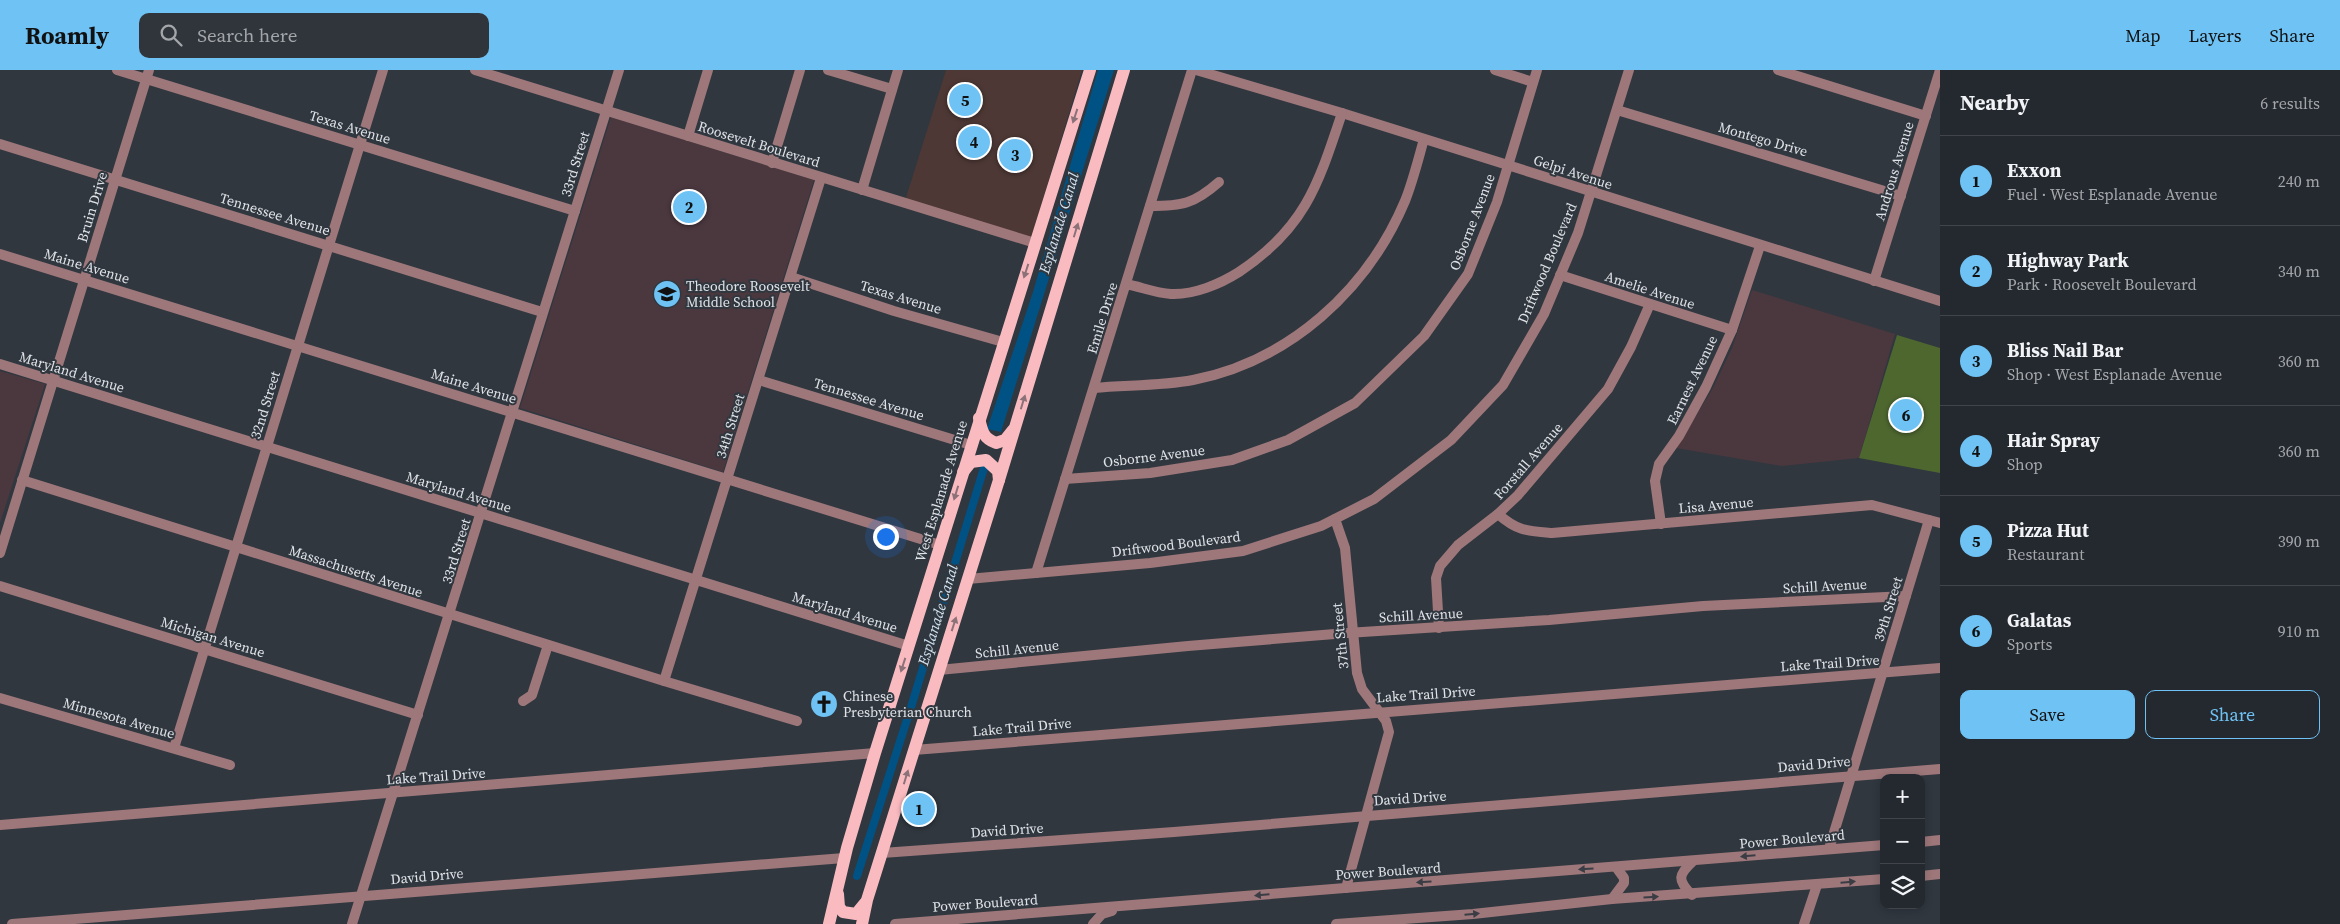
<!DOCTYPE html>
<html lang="en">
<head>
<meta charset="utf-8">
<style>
  body { margin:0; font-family:"Source Serif 4",serif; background:#30353b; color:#f1f3f6 }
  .controls { position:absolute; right:15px; bottom:15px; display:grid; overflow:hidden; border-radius:10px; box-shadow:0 2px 8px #0003 }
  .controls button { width:45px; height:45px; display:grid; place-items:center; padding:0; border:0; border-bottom:1px solid #41454b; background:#24292f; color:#f1f3f6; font:25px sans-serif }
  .you { position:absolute; left:885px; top:466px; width:18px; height:18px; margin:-12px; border:4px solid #fff; border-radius:50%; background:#1a73e8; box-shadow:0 0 0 8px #1a73e833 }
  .badge { display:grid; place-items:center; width:32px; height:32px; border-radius:50%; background:#6fc2f4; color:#111; font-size:16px; font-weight:700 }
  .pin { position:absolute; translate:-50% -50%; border:2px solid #fff; box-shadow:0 1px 5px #0006 }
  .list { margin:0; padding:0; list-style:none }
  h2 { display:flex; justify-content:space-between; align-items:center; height:65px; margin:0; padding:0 20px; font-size:21px }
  h2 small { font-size:16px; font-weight:400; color:#a3a6aa }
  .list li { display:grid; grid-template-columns:32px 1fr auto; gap:15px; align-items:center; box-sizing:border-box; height:90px; padding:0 20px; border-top:1px solid #41454b }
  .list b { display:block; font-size:19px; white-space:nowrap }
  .list p { margin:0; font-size:16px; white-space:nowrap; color:#a3a6aa }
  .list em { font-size:16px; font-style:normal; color:#a3a6aa }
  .actions { display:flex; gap:10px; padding:15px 20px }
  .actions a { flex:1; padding:11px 0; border:1px solid #6fc2f4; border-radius:10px; text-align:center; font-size:18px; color:#6fc2f4 }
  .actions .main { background:#6fc2f4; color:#111 }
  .icon { flex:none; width:28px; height:28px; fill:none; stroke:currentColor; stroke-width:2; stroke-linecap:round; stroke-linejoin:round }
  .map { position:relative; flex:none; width:1940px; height:854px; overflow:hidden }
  header { display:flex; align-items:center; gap:30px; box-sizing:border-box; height:70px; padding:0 25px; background:#6fc2f4; color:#111 }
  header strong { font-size:24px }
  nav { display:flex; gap:28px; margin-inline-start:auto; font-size:18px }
  .search { width:350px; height:45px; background:#30353b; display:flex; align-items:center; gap:12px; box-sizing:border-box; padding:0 18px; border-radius:10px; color:#a3a6aa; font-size:19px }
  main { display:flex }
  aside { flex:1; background:#24292f }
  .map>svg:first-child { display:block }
  .commercial { fill:#4d3835 }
  .education { fill:#4b383f }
  .pitch { fill:#4e672f }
  .water { fill:#005284 }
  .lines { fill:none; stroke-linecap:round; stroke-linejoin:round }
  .canal { stroke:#005284; stroke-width:8 }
  .minor { stroke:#9d777a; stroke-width:10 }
  .major { stroke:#fabbc0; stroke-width:12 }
  .oneway { fill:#8b7279 }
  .oneway2 { fill:#3b3d45 }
  .labels { text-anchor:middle; stroke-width:4; stroke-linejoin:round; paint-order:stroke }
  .street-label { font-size:14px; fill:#dfe3e8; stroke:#30373f }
  .poi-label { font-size:14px; fill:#dfe3e8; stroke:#30373f; text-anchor:start }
  .water-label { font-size:15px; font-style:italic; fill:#d2e3f2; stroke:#30373f }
</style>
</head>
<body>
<header>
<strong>Roamly</strong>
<div class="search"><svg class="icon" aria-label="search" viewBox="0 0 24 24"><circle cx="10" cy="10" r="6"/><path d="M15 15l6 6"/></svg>Search here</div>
<nav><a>Map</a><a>Layers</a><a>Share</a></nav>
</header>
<main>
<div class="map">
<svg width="1940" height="854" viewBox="0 0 1940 854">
  <rect width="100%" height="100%" fill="#30373f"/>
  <path class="commercial" d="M 946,0 L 1082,0 L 1029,176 L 903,137 Z"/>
  <g class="education">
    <path d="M 611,47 L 814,110 L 723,402 L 520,338 Z"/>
    <path d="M 1752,220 L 1895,264 L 1859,388 L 1782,396 L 1676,378 L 1713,318 L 1732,278 Z"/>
    <path d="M 0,301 L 45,314 L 0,453 Z"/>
  </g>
  <path class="pitch" d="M 1897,265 L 1940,278 L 1940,403 L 1859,388 Z"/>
  <path class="water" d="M 1098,0 L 1114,0 L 1001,362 L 987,359 L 1033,222 Z"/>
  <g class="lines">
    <path class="canal" d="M 857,806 L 912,634 L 984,398"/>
    <g class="minor">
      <path d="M 117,0 L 575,141"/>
      <path d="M 475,0 L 1035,173"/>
      <path d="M 828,0 L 892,19"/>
      <path d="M 1196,0 L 1342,43 L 1940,231"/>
      <path d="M 1495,0 L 1533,12"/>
      <path d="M 1778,0 L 1926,46"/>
      <path d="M 1617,40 L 1901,126"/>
      <path d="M 688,66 L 708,0"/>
      <path d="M 0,74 L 542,242"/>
      <path d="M 772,93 L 800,0"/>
      <path d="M 862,120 L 898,0"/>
      <path d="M 1150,136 C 1182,136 1194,134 1219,112"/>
      <path d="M 0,184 L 940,475"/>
      <path d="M 1560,205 L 1732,260"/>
      <path d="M 791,207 L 894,241 L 1003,272"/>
      <path d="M 1874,211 L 1940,0"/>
      <path d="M 1126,214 C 1141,217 1156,223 1171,224 C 1194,225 1220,214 1239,202 C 1305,158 1318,115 1342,43"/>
      <path d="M 0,294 L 909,576"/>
      <path d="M 759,310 L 971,375"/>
      <path d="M 1094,318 C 1127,315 1161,316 1193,310 C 1289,291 1367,221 1405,131 C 1413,111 1418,90 1424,69"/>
      <path d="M 1065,409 L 1150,403 L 1232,390 L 1288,370 L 1355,333 L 1424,266 L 1468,204 L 1497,132 L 1537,0"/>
      <path d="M 22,410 L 664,611 L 797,651"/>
      <path d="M 1498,444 C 1517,461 1527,461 1552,463 L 1872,435 L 1940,453"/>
      <path d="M 1335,449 L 1345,478 L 1357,603 L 1362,619 L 1386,651 L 1389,662 L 1346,818"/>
      <path d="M 1661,454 L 1655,411 L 1659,394 L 1679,366 L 1706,317 L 1732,260 L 1760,176"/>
      <path d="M 0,483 L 149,0"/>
      <path d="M 1036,503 L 1192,0"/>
      <path d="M 968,509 L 1150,493 L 1243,481 L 1321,456 L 1374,429 L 1451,370 L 1503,315 L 1544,244 L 1578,163 L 1629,0"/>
      <path d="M 0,516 L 418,645"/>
      <path d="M 1439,558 L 1436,508 L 1440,496 L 1458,475 L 1498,444 L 1518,425 L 1608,319 L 1631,277 L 1650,234"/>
      <path d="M 939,600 L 1188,576 L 1347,563 L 1549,550 L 1703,536 L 1906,526"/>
      <path d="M 664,611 L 821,108"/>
      <path d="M 0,628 L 230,695"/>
      <path d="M 523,631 L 532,625 L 548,575"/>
      <path d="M 174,678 L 383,0"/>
      <path d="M 914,680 L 1940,598"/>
      <path d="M 0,755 L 875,683"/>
      <path d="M 1921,772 L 1940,770"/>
      <path d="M 1829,779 L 1929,450"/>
      <path d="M 882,783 L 1174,762 L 1940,699"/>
      <path d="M 1921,806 L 1940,804"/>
      <path d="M 1692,825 C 1677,810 1678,805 1693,791"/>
      <path d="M 1612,829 L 1624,813 L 1624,808 L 1616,797"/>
      <path d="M 12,854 L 844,788"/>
      <path d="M 352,854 L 619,0"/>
      <path d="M 895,854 L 1884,775"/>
      <path d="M 1093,854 L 1102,844 L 1112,841"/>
      <path d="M 1336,854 L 1473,844 L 1612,829 L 1884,809"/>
      <path d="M 1804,854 L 1817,815"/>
    </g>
    <g class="major">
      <path d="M 979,348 C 982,361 983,368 996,373 L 1005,370 L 1013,360"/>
      <path d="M 963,402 L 971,392 L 986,390 L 998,401 L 999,410"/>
      <path d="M 838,824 L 839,837 L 843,842 L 856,844 L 865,833"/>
      <path d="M 829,854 L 847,778 L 875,683 L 1090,0"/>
      <path d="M 862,854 L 867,830 L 999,410 L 1124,0"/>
    </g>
  </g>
  <defs><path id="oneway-solid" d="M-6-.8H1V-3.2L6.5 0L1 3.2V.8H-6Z" transform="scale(1.25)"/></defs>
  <g class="oneway">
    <use href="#oneway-solid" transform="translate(1075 46) rotate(108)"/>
    <use href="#oneway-solid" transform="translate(1076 160) rotate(-73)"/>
    <use href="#oneway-solid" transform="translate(1026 201) rotate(108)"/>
    <use href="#oneway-solid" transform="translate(1023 332) rotate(-73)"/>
    <use href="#oneway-solid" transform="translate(956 423) rotate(107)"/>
    <use href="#oneway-solid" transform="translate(954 554) rotate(-72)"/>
    <use href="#oneway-solid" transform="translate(903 595) rotate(108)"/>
    <use href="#oneway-solid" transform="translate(906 707) rotate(-73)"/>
  </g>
  <g class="oneway2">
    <use href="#oneway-solid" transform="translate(1748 786) rotate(175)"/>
    <use href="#oneway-solid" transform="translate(1586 799) rotate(176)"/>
    <use href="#oneway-solid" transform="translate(1424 812) rotate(176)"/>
    <use href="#oneway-solid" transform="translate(1848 812) rotate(-5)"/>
    <use href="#oneway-solid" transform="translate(1262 825) rotate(175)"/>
    <use href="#oneway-solid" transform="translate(1651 827) rotate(-3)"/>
    <use href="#oneway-solid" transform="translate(1472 844) rotate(-5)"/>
  </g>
  <defs>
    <g id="school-disc" transform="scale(1.4375)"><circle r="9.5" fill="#6fc2f4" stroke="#30373f"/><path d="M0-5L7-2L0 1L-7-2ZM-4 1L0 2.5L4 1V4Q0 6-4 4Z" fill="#111"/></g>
    <g id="church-disc" transform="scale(1.4375)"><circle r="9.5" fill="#6fc2f4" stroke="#30373f"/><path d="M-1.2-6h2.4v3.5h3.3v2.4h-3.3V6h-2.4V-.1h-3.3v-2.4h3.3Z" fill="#111"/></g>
  </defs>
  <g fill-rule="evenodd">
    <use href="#school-disc" x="667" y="224"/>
    <use href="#church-disc" x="824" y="634"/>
  </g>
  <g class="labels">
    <g class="street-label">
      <text transform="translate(350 57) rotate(17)" y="5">Texas Avenue</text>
      <text transform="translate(1763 69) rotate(16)" y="5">Montego Drive</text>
      <text transform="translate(759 74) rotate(17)" y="5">Roosevelt Boulevard</text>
      <text transform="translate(575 94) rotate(-73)" y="5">33rd Street</text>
      <text transform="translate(1894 101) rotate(-73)" y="5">Androus Avenue</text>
      <text transform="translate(1573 102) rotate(18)" y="5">Gelpi Avenue</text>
      <text transform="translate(92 137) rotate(-73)" y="5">Bruin Drive</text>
      <text transform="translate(275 144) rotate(17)" y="5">Tennessee Avenue</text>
      <text transform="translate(1472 152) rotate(-69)" y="5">Osborne Avenue</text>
      <text transform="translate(1547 193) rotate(-67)" y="5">Driftwood Boulevard</text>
      <text transform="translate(87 196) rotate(17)" y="5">Maine Avenue</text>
      <text transform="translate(1650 220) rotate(18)" y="5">Amelie Avenue</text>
      <text transform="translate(901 227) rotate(17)" y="5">Texas Avenue</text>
      <text transform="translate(1102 248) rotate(-73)" y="5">Emile Drive</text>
      <text transform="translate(72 302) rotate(17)" y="5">Maryland Avenue</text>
      <text transform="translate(1692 310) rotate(-64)" y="5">Earnest Avenue</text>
      <text transform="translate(474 316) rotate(17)" y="5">Maine Avenue</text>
      <text transform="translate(869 329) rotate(17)" y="5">Tennessee Avenue</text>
      <text transform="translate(265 335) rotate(-73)" y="5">32nd Street</text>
      <text transform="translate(730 356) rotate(-73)" y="5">34th Street</text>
      <text transform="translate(1154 386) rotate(-7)" y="5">Osborne Avenue</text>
      <text transform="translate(1528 391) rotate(-49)" y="5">Forstall Avenue</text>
      <text transform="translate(941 421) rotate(-73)" y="5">West Esplanade Avenue</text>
      <text transform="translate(459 422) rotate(17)" y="5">Maryland Avenue</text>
      <text transform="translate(1716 435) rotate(-5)" y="5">Lisa Avenue</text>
      <text transform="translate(1176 474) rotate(-7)" y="5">Driftwood Boulevard</text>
      <text transform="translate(456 481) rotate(-73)" y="5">33rd Street</text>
      <text transform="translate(356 501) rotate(18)" y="5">Massachusetts Avenue</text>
      <text transform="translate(1825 516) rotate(-3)" y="5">Schill Avenue</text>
      <text transform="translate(1888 539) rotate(-73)" y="5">39th Street</text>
      <text transform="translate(845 542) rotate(17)" y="5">Maryland Avenue</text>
      <text transform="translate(1421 545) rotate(-3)" y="5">Schill Avenue</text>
      <text transform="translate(1340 566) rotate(-96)" y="5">37th Street</text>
      <text transform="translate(213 567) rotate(17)" y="5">Michigan Avenue</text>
      <text transform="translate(1017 579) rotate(-6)" y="5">Schill Avenue</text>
      <text transform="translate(1830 593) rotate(-4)" y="5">Lake Trail Drive</text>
      <text transform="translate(1426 624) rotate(-4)" y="5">Lake Trail Drive</text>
      <text transform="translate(119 648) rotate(16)" y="5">Minnesota Avenue</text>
      <text transform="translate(1022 657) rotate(-5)" y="5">Lake Trail Drive</text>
      <text transform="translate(1814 694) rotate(-5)" y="5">David Drive</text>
      <text transform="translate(436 706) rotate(-4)" y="5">Lake Trail Drive</text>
      <text transform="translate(1410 728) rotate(-4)" y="5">David Drive</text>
      <text transform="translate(1007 760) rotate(-4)" y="5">David Drive</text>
      <text transform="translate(1792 769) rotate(-5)" y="5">Power Boulevard</text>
      <text transform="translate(1388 801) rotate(-4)" y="5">Power Boulevard</text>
      <text transform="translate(427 806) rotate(-5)" y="5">David Drive</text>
      <text transform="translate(985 833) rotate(-4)" y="5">Power Boulevard</text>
    </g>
    <g class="poi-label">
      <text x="686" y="221">Theodore Roosevelt<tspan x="686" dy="16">Middle School</tspan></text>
      <text x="843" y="631">Chinese<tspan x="843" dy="16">Presbyterian Church</tspan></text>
    </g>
    <g class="water-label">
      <text transform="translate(1059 153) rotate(-73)" y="5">Esplanade Canal</text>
      <text transform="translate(938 545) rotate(-73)" y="5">Esplanade Canal</text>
    </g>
  </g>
</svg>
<div class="controls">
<button>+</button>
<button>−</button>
<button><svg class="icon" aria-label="layers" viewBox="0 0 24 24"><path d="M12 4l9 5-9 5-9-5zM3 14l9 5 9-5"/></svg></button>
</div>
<div class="you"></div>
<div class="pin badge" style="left:919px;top:739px">1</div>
<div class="pin badge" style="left:689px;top:137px">2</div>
<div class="pin badge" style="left:1015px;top:85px">3</div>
<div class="pin badge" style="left:974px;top:72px">4</div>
<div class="pin badge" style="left:965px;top:30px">5</div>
<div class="pin badge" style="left:1906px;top:345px">6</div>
</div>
<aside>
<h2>Nearby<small>6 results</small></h2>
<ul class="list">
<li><span class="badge">1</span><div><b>Exxon</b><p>Fuel · West Esplanade Avenue</p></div><em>240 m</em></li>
<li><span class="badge">2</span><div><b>Highway Park</b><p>Park · Roosevelt Boulevard</p></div><em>340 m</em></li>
<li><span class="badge">3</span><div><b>Bliss Nail Bar</b><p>Shop · West Esplanade Avenue</p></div><em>360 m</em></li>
<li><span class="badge">4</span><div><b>Hair Spray</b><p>Shop</p></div><em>360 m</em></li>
<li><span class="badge">5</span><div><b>Pizza Hut</b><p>Restaurant</p></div><em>390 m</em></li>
<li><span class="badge">6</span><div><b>Galatas</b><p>Sports</p></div><em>910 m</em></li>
</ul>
<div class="actions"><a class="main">Save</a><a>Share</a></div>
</aside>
</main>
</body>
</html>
